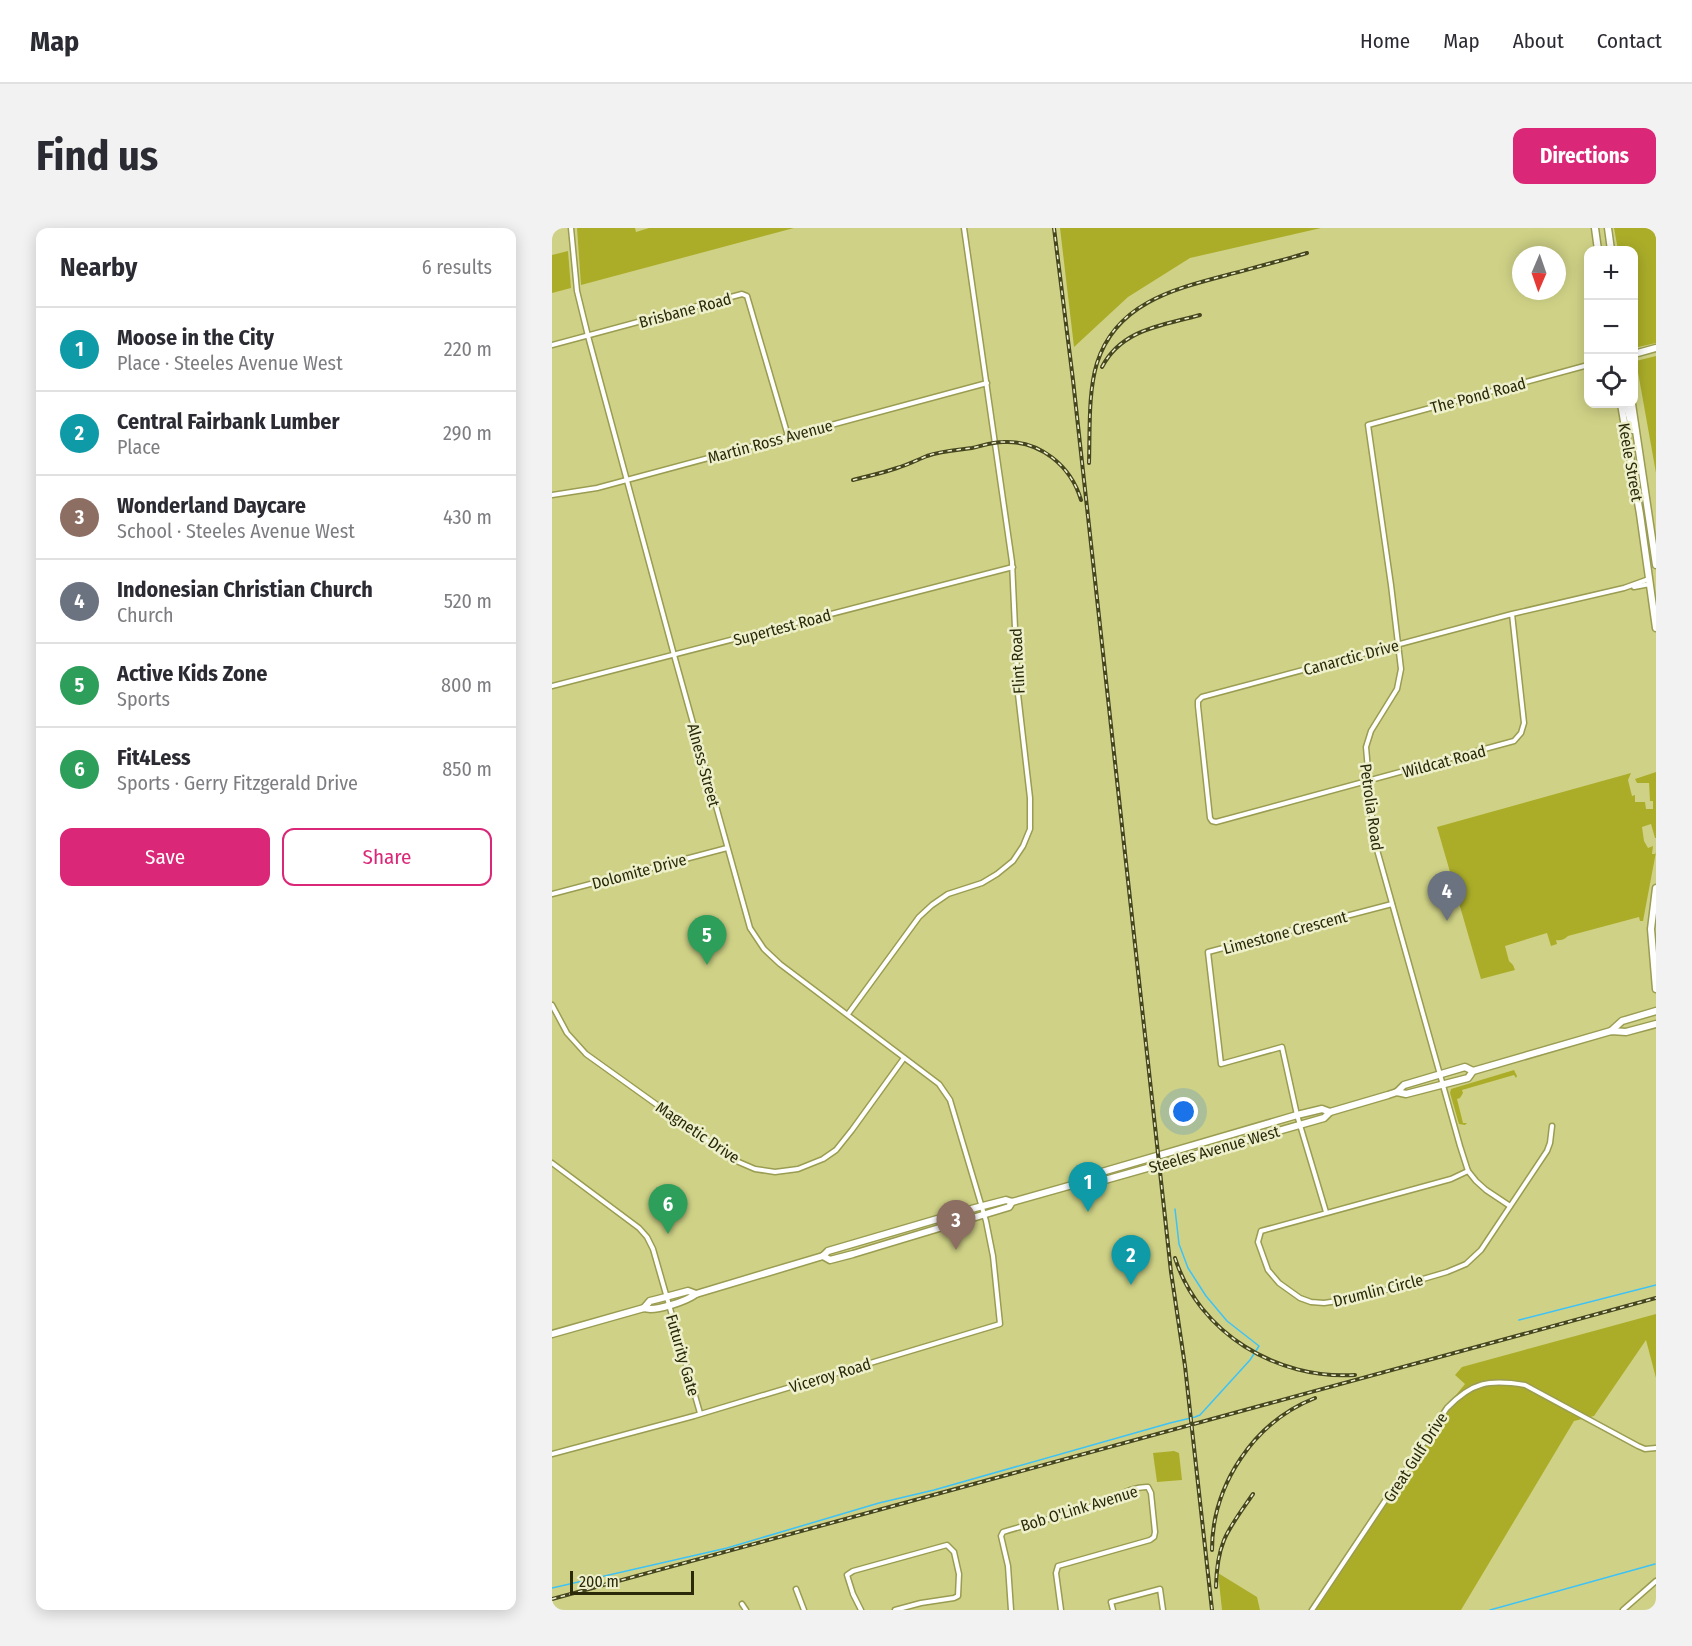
<!DOCTYPE html>
<html lang="en">
<head>
<meta charset="utf-8">
<style>
  body { margin:0; font-family:"Fira Sans Condensed",sans-serif; background:#f2f2f3; color:#2b2b33 }
  .controls { position:absolute; right:18px; top:18px; display:grid; overflow:hidden; border-radius:12px; box-shadow:0 3px 15px #0003 }
  .controls button { width:54px; height:54px; display:grid; place-items:center; padding:0; border:0; border-bottom:2px solid #e1e1e2; background:#fff; color:#2b2b33; font:30px sans-serif }
  .compass { position:absolute; left:960px; top:18px; width:54px; height:54px; border-radius:50%; background:#fff; box-shadow:0 3px 15px #0003; rotate:182deg }
  .scale { position:absolute; left:18px; bottom:15px; width:124px; box-sizing:border-box; padding-left:6px; border:3px solid #2a2a0b; border-top:0; font-size:16px; line-height:21px; white-space:nowrap; color:#2a2a0b; -webkit-text-stroke:4px #eef0cb; paint-order:stroke }
  .you { position:absolute; left:632px; top:884px; width:21px; height:21px; margin:-15px; border:4px solid #fff; border-radius:50%; background:#1a73e8; box-shadow:0 0 0 9px #1a73e833 }
  .badge { display:grid; place-items:center; width:39px; height:39px; border-radius:50%; background:#db2777; color:#fff; font-size:20px; font-weight:700 }
  .pin { position:absolute; translate:-50% -50px; filter:drop-shadow(0 2px 3px #0008) }
  .pin::after { content:''; position:absolute; top:32px; width:21px; height:18px; background:inherit; clip-path:polygon(0 0,100% 0,50% 100%) }
  .list { margin:0; padding:0; list-style:none }
  h2 { display:flex; justify-content:space-between; align-items:center; height:78px; margin:0; padding:0 24px; font-size:26px }
  h2 small { font-size:20px; font-weight:400; color:#7c7c81 }
  .list li { display:grid; grid-template-columns:39px 1fr auto; gap:18px; align-items:center; box-sizing:border-box; height:84px; padding:0 24px; border-top:2px solid #e1e1e2 }
  .list b { display:block; font-size:22px; white-space:nowrap }
  .list p { margin:0; font-size:20px; white-space:nowrap; color:#7c7c81 }
  .list em { font-size:20px; font-style:normal; color:#7c7c81 }
  .actions { display:flex; gap:12px; padding:18px 24px }
  .actions a { flex:1; padding:14px 0; border:2px solid #db2777; border-radius:12px; text-align:center; font-size:21px; color:#db2777 }
  .actions .main { background:#db2777; color:#fff }
  .icon { flex:none; width:33px; height:33px; fill:none; stroke:currentColor; stroke-width:2; stroke-linecap:round; stroke-linejoin:round }
  .map { position:relative; flex:none; width:1104px; height:1382px; overflow:hidden; border-radius:12px }
  header { display:flex; align-items:center; gap:36px; box-sizing:border-box; height:84px; padding:0 30px; background:#fff; border-bottom:2px solid #e1e1e2 }
  header strong { font-size:28px }
  nav { display:flex; gap:33px; margin-inline-start:auto; font-size:21px }
  .intro { display:flex; align-items:center; justify-content:space-between; box-sizing:border-box; height:144px; padding:0 36px }
  h1 { margin:0; font-size:42px }
  .button { padding:15px 27px; border-radius:12px; background:#db2777; color:#fff; font-size:21px; font-weight:700 }
  main { display:flex; gap:36px; padding:0 36px }
  aside { flex:1; background:#fff; border-radius:12px; box-shadow:0 3px 15px #0003 }
  .map>svg:first-child { display:block }
  .green { fill:#abad29 }
  .lines { fill:none; stroke-linecap:round; stroke-linejoin:round }
  .stream { stroke:#3cc2f8; stroke-width:1.5 }
  .street-casing { stroke:#9a9c51; stroke-width:7 }
  .secondary-casing { stroke:#9a9c51; stroke-width:9 }
  .street { stroke:#fff; stroke-width:4 }
  .secondary { stroke:#fff; stroke-width:6 }
  .rail-casing { stroke:#45461f; stroke-width:4 }
  .rail { stroke:#eef0cb; stroke-width:1.5; stroke-dasharray:4.5; stroke-linecap:butt }
  .labels { text-anchor:middle; stroke-width:5; stroke-linejoin:round; paint-order:stroke }
  .street-label { font-size:16px; fill:#2a2a0b; stroke:#eef0cb }
</style>
</head>
<body>
<header>
<strong>Map</strong>
<nav><a>Home</a><a>Map</a><a>About</a><a>Contact</a></nav>
</header>
<div class="intro"><h1>Find us</h1><a class="button">Directions</a></div>
<main>
<aside>
<h2>Nearby<small>6 results</small></h2>
<ul class="list">
<li><span class="badge" style="background:#0f9aa8">1</span><div><b>Moose in the City</b><p>Place · Steeles Avenue West</p></div><em>220 m</em></li>
<li><span class="badge" style="background:#0f9aa8">2</span><div><b>Central Fairbank Lumber</b><p>Place</p></div><em>290 m</em></li>
<li><span class="badge" style="background:#8d6e63">3</span><div><b>Wonderland Daycare</b><p>School · Steeles Avenue West</p></div><em>430 m</em></li>
<li><span class="badge" style="background:#6b7280">4</span><div><b>Indonesian Christian Church</b><p>Church</p></div><em>520 m</em></li>
<li><span class="badge" style="background:#2e9e5b">5</span><div><b>Active Kids Zone</b><p>Sports</p></div><em>800 m</em></li>
<li><span class="badge" style="background:#2e9e5b">6</span><div><b>Fit4Less</b><p>Sports · Gerry Fitzgerald Drive</p></div><em>850 m</em></li>
</ul>
<div class="actions"><a class="main">Save</a><a>Share</a></div>
</aside>
<div class="map">
<svg width="1104" height="1382" viewBox="0 0 1104 1382">
  <rect width="100%" height="100%" fill="#cfd286"/>
  <g class="green">
    <path d="M 25,0 L 83,0 L 84,4 L 97,0 L 242,0 L 29,57 Z"/>
    <path d="M 508,0 L 769,0 L 638,30 L 576,69 L 522,119 Z"/>
    <path d="M 1062,0 L 1104,0 L 1104,115 L 1082,120 L 1082,22 L 1066,22 Z"/>
    <path d="M 16,23 L 19,60 L 0,65 L 0,27 Z"/>
    <path d="M 1104,128 L 1104,245 L 1084,133 Z"/>
    <path d="M 1104,544 L 1104,610 L 1103,610 L 1099,596 L 1090,599 L 1092,613 L 1096,620 L 1101,618 L 1100,626 L 1103,626 L 1104,624 L 1091,693 L 1088,693 L 1087,689 L 1016,708 C 1012,712 1008,713 1004,712 L 1005,716 L 999,718 L 995,705 L 953,718 L 957,733 L 961,737 L 963,742 L 929,751 L 885,599 L 1079,545 L 1076,552 L 1080,568 L 1083,567 L 1083,574 L 1093,574 L 1094,581 L 1101,581 L 1101,573 L 1098,573 L 1097,555 L 1085,555 L 1083,551 Z"/>
    <path d="M 962,842 L 965,848 L 964,850 L 962,847 L 910,862 L 911,865 L 908,870 L 905,871 L 911,895 L 915,895 L 913,897 L 907,896 L 898,865 L 899,861 Z"/>
    <path d="M 1104,1086 L 1104,1150 L 1094,1112 L 1042,1188 L 1022,1193 L 909,1382 L 758,1382 L 895,1178 L 913,1156 L 903,1147 L 910,1139 Z"/>
    <path d="M 622,1223 L 627,1225 L 630,1252 L 605,1254 L 601,1225 Z"/>
    <path d="M 666,1345 L 705,1369 L 708,1382 L 670,1382 Z"/>
  </g>
  <g class="lines">
    <g class="stream">
      <path d="M 967,1092 L 1104,1057"/>
      <path d="M 0,1360 L 175,1320 L 327,1275 L 382,1262 L 618,1195 L 643,1189 L 648,1187 L 698,1132 L 707,1118 L 675,1093 L 654,1068 L 636,1040 L 627,1016 L 623,981"/>
      <path d="M 938,1382 L 1103,1336"/>
    </g>
    <g class="street-casing">
      <g id="street">
        <path d="M 0,117 L 190,66 L 195,68 L 236,208"/>
        <path d="M 0,267 L 45,260 L 435,155"/>
        <path d="M 1082,359 L 1098,356"/>
        <path d="M 960,386 L 972,495 L 969,505 L 962,513 L 664,594 L 660,593 L 658,590 L 646,478 L 646,473 L 650,469 L 960,386 L 1072,360 L 1097,351"/>
        <path d="M 0,458 L 461,339"/>
        <path d="M 0,666 L 175,620"/>
        <path d="M 0,777 L 15,805 L 34,826 L 182,932 L 203,941 L 223,944 L 246,941 L 271,931 L 284,922 L 300,902 L 352,830"/>
        <path d="M 296,786 L 367,689 L 380,677 L 396,666 L 430,655 L 445,646 L 461,633 L 471,618 L 478,601 L 478,570 L 466,466 L 460,334 L 412,0"/>
        <path d="M 0,935 L 87,1000 L 95,1009 L 101,1021 L 148,1185"/>
        <path d="M 916,943 L 899,951 L 709,1003 L 706,1014 L 716,1042 L 727,1055 L 748,1070 L 759,1074 L 772,1075 L 806,1070 L 895,1044 L 914,1036 L 929,1022 L 995,923 L 998,915 L 1000,898"/>
        <path d="M 958,978 L 934,962 L 924,953 L 916,943 L 908,918 L 822,611 L 814,519 L 819,503 L 845,461 L 849,441 L 839,357 L 816,197 L 1036,137"/>
        <path d="M 774,984 L 745,887 L 730,819 L 669,836 L 656,724 L 840,676"/>
        <path d="M 0,1226 L 142,1188 L 448,1096 L 441,1028 L 434,993 L 398,872 L 387,856 L 228,736 L 212,721 L 198,700 L 122,427 L 36,108 L 25,63 L 19,0"/>
        <path d="M 244,1361 L 252,1382"/>
        <path d="M 190,1376 L 194,1382"/>
        <path d="M 309,1382 L 301,1366 L 295,1347 L 301,1343 L 395,1317 L 402,1324 L 407,1346 L 406,1368 L 402,1370 L 369,1375 L 343,1382"/>
        <path d="M 459,1382 L 456,1338 L 449,1308 L 451,1304 C 483,1294 515,1287 547,1276 C 563,1271 578,1258 596,1259 L 599,1265 L 603,1304 L 602,1309 L 598,1312 L 506,1338 L 504,1345 L 509,1382"/>
        <path d="M 561,1382 L 559,1374 L 608,1361 L 611,1382"/>
        <path d="M 760,1382 L 895,1180 C 920,1154 937,1151 973,1157 L 1086,1218 L 1093,1221 L 1104,1220"/>
        <path d="M 1071,1382 L 1104,1353"/>
      </g>
    </g>
    <g class="secondary-casing">
      <g id="secondary">
        <path d="M 1043,0 L 1046,22"/>
        <path d="M 1056,0 L 1059,22"/>
        <path d="M 1082,126 L 1104,120"/>
        <path d="M 1069,176 L 1088,286 L 1104,400"/>
        <path d="M 1074,176 L 1081,202"/>
        <path d="M 1080,176 L 1104,337"/>
        <path d="M 1104,660 L 1099,701 L 1104,761"/>
        <path d="M 1059,803 L 1070,793 L 1104,783"/>
        <path d="M 845,864 L 852,857 L 913,839 L 921,843"/>
        <path d="M 545,950 L 553,952 L 772,890 L 778,884 L 836,867 L 845,864 L 854,866 L 916,850 L 921,843 L 1059,803 L 1074,804 L 1104,796"/>
        <path d="M 271,1028 L 278,1032 L 301,1026 L 457,979 L 460,974"/>
        <path d="M 92,1080 L 98,1073 L 106,1071 L 136,1063 L 144,1066"/>
        <path d="M 0,1106 L 92,1080 C 103,1084 135,1073 144,1066 L 271,1028 L 276,1023 L 423,980 L 454,972 L 460,974 L 545,950 L 550,944 L 745,887 L 770,881 L 778,884"/>
      </g>
    </g>
    <use href="#street" class="street"/>
    <use href="#secondary" class="secondary"/>
    <g class="rail-casing">
      <g id="rail">
        <path d="M 502,0 L 521,152 L 611,971 L 619,1044 L 633,1138 L 660,1382"/>
        <path d="M 550,139 C 570,101 609,98 648,87"/>
        <path d="M 537,235 C 538,204 536,164 545,135 C 564,75 622,61 675,47 C 701,40 728,33 755,25"/>
        <path d="M 301,252 C 316,248 331,245 345,240 C 355,237 365,232 375,228 C 389,223 405,222 420,220 C 430,218 440,214 451,214 C 488,212 519,238 529,272"/>
        <path d="M 623,1030 C 647,1105 725,1152 803,1147"/>
        <path d="M 660,1322 C 660,1257 702,1194 763,1170"/>
        <path d="M 664,1359 C 665,1313 676,1302 701,1266"/>
        <path d="M 0,1371 L 1104,1070"/>
      </g>
    </g>
    <use href="#rail" class="rail"/>
  </g>
  <g class="labels">
    <g class="street-label">
      <text transform="translate(133 82) rotate(-15)" y="6">Brisbane Road</text>
      <text transform="translate(926 167) rotate(-15)" y="6">The Pond Road</text>
      <text transform="translate(218 213) rotate(-15)" y="6">Martin Ross Avenue</text>
      <text transform="translate(1079 234) rotate(80)" y="6">Keele Street</text>
      <text transform="translate(230 399) rotate(-15)" y="6">Supertest Road</text>
      <text transform="translate(799 429) rotate(-15)" y="6">Canarctic Drive</text>
      <text transform="translate(465 433) rotate(-93)" y="6">Flint Road</text>
      <text transform="translate(892 533) rotate(-15)" y="6">Wildcat Road</text>
      <text transform="translate(152 537) rotate(75)" y="6">Alness Street</text>
      <text transform="translate(820 579) rotate(82)" y="6">Petrolia Road</text>
      <text transform="translate(87 643) rotate(-15)" y="6">Dolomite Drive</text>
      <text transform="translate(733 704) rotate(-15)" y="6">Limestone Crescent</text>
      <text transform="translate(146 904) rotate(34)" y="6">Magnetic Drive</text>
      <text transform="translate(662 921) rotate(-16)" y="6">Steeles Avenue West</text>
      <text transform="translate(826 1062) rotate(-14)" y="6">Drumlin Circle</text>
      <text transform="translate(131 1127) rotate(74)" y="6">Futurity Gate</text>
      <text transform="translate(278 1147) rotate(-17)" y="6">Viceroy Road</text>
      <text transform="translate(863 1229) rotate(-57)" y="6">Great Gulf Drive</text>
      <text transform="translate(527 1280) rotate(-17)" y="6">Bob O'Link Avenue</text>
    </g>
  </g>
</svg>
<div class="controls">
<button>+</button>
<button>−</button>
<button><svg class="icon" aria-label="locate" viewBox="0 0 24 24"><circle cx="12" cy="12" r="6"/><path d="M12 2v4M12 18v4M2 12h4M18 12h4"/></svg></button>
</div>
<svg class="compass" viewBox="-18 -18 36 36"><path d="M0-13l5 13h-10z" fill="#e53935"/><path d="M0 13l5-13h-10z" fill="#7c7c81"/></svg>
<div class="scale">200 m</div>
<div class="you"></div>
<div class="pin badge" style="left:536px;top:984px;background:#0f9aa8">1</div>
<div class="pin badge" style="left:579px;top:1057px;background:#0f9aa8">2</div>
<div class="pin badge" style="left:404px;top:1022px;background:#8d6e63">3</div>
<div class="pin badge" style="left:895px;top:693px;background:#6b7280">4</div>
<div class="pin badge" style="left:155px;top:737px;background:#2e9e5b">5</div>
<div class="pin badge" style="left:116px;top:1006px;background:#2e9e5b">6</div>
</div>
</main>
</body>
</html>
